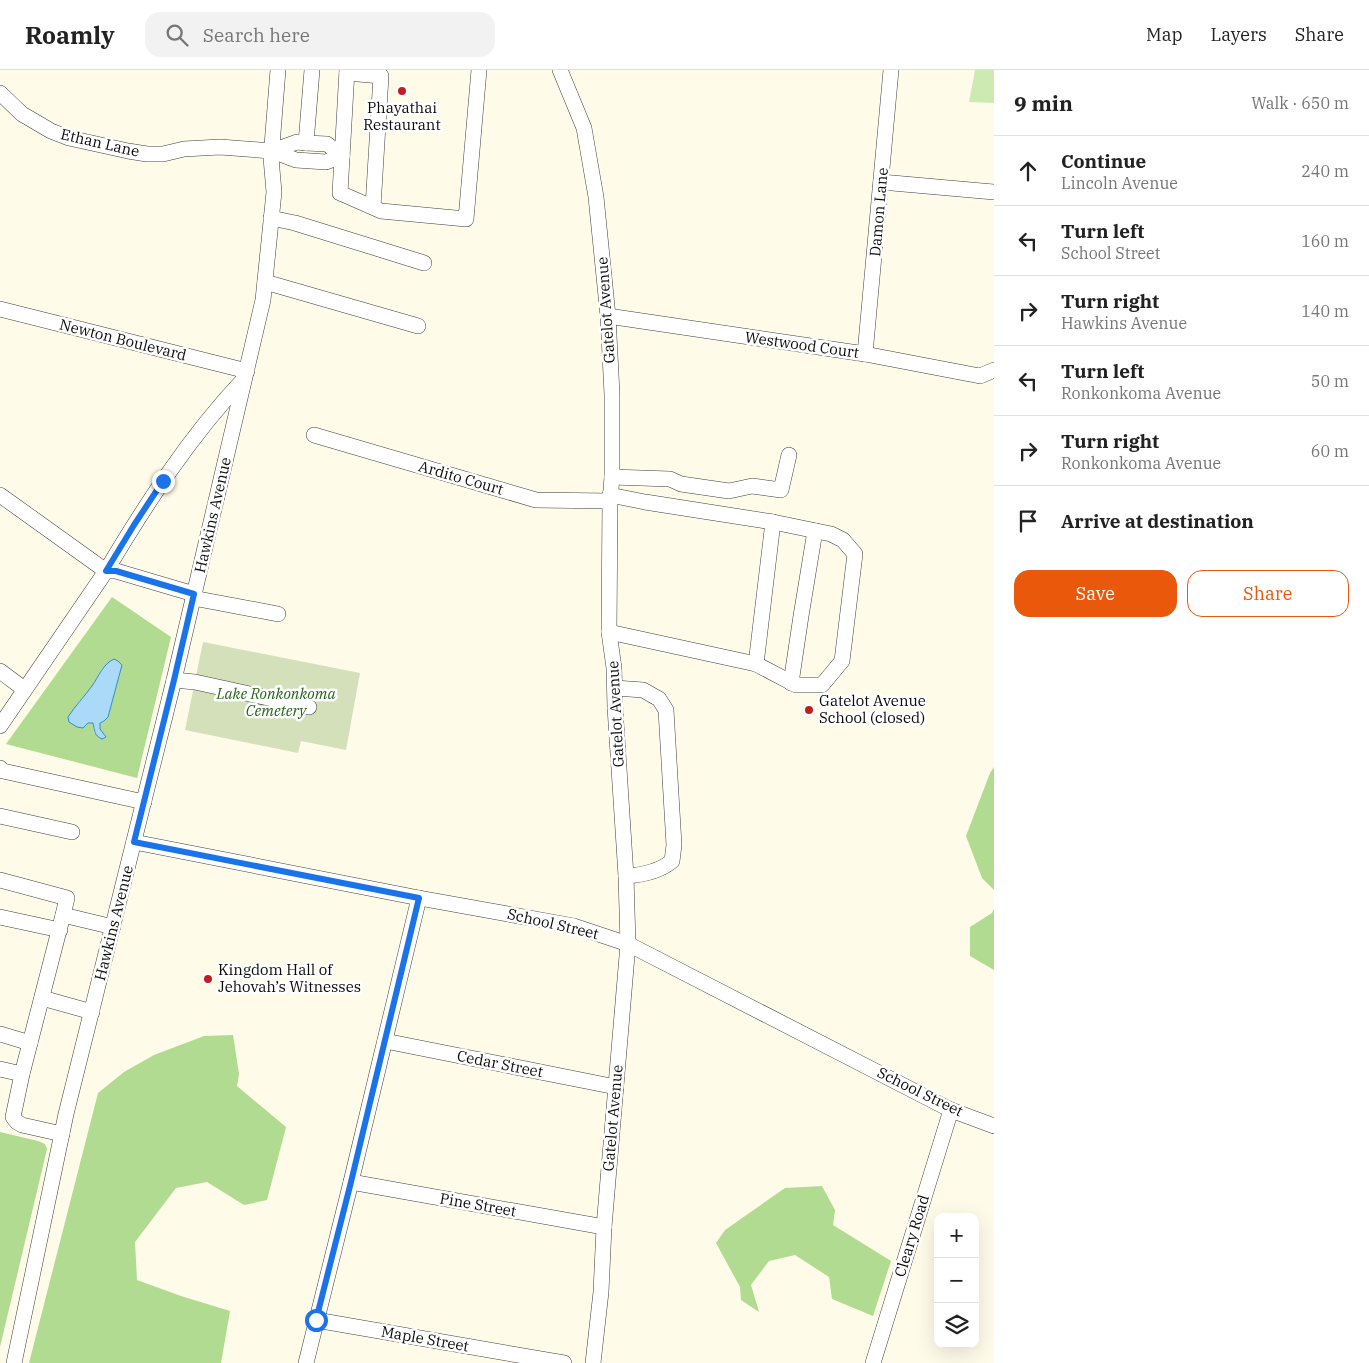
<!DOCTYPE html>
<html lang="en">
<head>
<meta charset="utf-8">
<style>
  body { margin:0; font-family:"IBM Plex Serif",serif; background:#f2f2f2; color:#222 }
  .controls { position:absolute; right:15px; bottom:15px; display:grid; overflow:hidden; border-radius:10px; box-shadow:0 5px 20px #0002 }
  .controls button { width:45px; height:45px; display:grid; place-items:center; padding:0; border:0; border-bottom:1px solid #e0e0e0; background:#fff; color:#222; font:25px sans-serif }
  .stop { position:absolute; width:15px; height:15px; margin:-11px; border:4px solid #1a73e8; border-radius:50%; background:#fff }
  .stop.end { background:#1a73e8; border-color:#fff; box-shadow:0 1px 5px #0008 }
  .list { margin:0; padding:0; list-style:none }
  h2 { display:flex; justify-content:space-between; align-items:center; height:65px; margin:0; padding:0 20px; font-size:21px }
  h2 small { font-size:16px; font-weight:400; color:#767676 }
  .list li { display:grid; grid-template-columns:32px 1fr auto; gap:15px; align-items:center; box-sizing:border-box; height:70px; padding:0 20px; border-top:1px solid #e0e0e0 }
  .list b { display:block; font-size:19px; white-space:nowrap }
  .list p { margin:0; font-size:16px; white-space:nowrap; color:#767676 }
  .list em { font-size:16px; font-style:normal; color:#767676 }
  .actions { display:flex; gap:10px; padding:15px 20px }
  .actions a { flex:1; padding:11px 0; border:1px solid #ea580c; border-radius:15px; text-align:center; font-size:18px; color:#ea580c }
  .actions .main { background:#ea580c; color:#fff }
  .icon { flex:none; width:28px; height:28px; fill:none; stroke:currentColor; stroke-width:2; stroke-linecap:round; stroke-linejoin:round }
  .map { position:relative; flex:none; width:994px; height:1293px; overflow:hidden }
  header { display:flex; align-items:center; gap:30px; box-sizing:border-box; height:70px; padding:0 25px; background:#fff; border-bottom:1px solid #e0e0e0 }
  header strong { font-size:24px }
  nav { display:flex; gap:28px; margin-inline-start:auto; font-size:18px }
  .search { width:350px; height:45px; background:#f2f2f2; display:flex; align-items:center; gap:12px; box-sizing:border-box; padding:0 18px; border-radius:15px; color:#767676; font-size:19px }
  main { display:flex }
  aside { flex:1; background:#fff }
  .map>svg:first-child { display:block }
  .green { fill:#cdeab2 }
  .forest { fill:#b0db90; fill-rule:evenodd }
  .cemetery { fill:#d3e0ba }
  .water { fill:#abd9f8; stroke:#308dd2 }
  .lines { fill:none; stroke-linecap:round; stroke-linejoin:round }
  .minor-casing { stroke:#3e3e3e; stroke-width:16 }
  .minor { stroke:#fff; stroke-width:15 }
  .route { stroke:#1a73e8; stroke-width:6 }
  .poi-dot { fill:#bf1f22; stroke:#fff; stroke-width:2 }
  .labels { text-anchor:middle; stroke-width:5; stroke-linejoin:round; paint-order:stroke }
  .poi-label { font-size:15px; fill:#0b0b0b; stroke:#fff; text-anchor:start }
  .street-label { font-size:15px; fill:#0b0b0b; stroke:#fff }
  .park-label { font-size:15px; font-style:italic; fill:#27641a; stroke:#fff }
</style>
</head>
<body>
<header>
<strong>Roamly</strong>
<div class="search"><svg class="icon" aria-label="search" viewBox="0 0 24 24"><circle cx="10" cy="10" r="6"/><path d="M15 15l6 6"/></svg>Search here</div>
<nav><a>Map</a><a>Layers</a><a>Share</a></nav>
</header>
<main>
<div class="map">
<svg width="994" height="1293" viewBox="0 0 994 1293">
  <rect width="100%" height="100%" fill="#fffbe9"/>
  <path class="green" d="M 975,0 L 994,0 L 994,33 L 969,32 Z"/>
  <g class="forest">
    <path d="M 112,527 L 171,567 L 137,708 L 6,674 ZM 122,595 L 108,647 L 104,651 L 100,653 L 100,659 L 106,667 L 94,663 L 93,653 L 88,653 L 75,637 L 92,616 L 103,598 Z"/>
    <path d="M 994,697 L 994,820 L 982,808 L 966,766 L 990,703 Z"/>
    <path d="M 994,839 L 994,900 L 970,886 L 970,857 L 992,843 Z"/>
    <path d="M 233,965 L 239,1004 L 237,1016 L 286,1057 L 267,1130 L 244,1135 L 207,1112 L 176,1118 L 135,1172 L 137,1210 L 181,1226 L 230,1241 L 221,1293 L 29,1293 L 98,1023 L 124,1002 L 154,985 L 204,966 Z"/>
    <path d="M 0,1062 L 38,1071 L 45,1074 L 47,1079 L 0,1277 Z"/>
    <path d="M 822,1116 L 835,1140 L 833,1155 L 891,1191 L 873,1246 L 832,1229 L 829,1207 L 795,1185 L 769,1191 L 751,1215 L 759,1242 L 741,1230 L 740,1217 L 716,1173 L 725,1160 L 785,1118 Z"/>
  </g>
  <path class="cemetery" d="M 203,572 L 360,603 L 346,680 L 301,671 L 298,683 L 185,660 Z"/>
  <path class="water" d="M 114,589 L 118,591 L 122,595 L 108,647 L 104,651 L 100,653 L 100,659 L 106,667 L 102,669 C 94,665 95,662 93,653 L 88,653 L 83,658 L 77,657 L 69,652 L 68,647 C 75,636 84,627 92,616 C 99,606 103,594 114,589 Z"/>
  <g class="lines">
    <g class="minor-casing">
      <g id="minor">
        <path d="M 347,0 L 340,123 L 381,141 L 466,149 L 479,0"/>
        <path d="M 560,0 L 584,58 L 596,127 L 608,246 L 612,324 L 612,407 L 610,431 L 609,562 L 614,598 L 615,637 L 626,806 L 628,874 L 604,1157 L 601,1222 L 593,1293"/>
        <path d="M 347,3 L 381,6 L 373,137"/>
        <path d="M 0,23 L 22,44 L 51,61 L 69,68 L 128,81 L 147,84 L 163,84 L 184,79 L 220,77 L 272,81 L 296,90 L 326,92 L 342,86"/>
        <path d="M 306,73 L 312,0"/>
        <path d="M 272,81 L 297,72 L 306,73 L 327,74 L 342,86"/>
        <path d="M 881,112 L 994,122"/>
        <path d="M 271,148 L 295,153 L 424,193"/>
        <path d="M 265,212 L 418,256"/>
        <path d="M 0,239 L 247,301"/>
        <path d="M 608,246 L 865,284 L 980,306 L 994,300"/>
        <path d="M 865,284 L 891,0"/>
        <path d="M 314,365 L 536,430 L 610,431"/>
        <path d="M 612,407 L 670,409 L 681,414 L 729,421 L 752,416 L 781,420 L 789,385"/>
        <path d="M 0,425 L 106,501 C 146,434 190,366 244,309"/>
        <path d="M 193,528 L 278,544"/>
        <path d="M 609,562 L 756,594 L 796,615 L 822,615 L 842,591 L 855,484 L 843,470 L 831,464 L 773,452 L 645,432 L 610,425"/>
        <path d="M 756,594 L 773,452"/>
        <path d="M 0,601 L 24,619"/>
        <path d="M 174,610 L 195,612 L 309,637"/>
        <path d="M 791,613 L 801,546 L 815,461"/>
        <path d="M 615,618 L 643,620 L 659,629 L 666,640 L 674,775 L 672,791 C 659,802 643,805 626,806"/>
        <path d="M 0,656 L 106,501 L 116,501 L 194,524"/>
        <path d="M 0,698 L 3,701 L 144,732"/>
        <path d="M 0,746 L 72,762"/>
        <path d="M 134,772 L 419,828 L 574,856 L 628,874 L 951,1040 L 994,1056"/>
        <path d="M 0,810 L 67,828 L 63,845"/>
        <path d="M 0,847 L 60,860"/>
        <path d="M 42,928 L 92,942"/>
        <path d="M 0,964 L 30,973"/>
        <path d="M 385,971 L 616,1017"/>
        <path d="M 0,999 L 22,1004 L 63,845 L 113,857"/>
        <path d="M 22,1004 L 13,1047 L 17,1052 L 22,1055 L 62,1064"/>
        <path d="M 351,1112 L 604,1157"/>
        <path d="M 316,1250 L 564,1293"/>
        <path d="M 14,1293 L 66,1044 L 174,610 L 263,230 L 274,122 L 271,88 L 278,0"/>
        <path d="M 306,1293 L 351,1112 L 419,828"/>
        <path d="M 873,1293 L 951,1040"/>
      </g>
    </g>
    <use href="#minor" class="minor"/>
  </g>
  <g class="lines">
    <path class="route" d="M 163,411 L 134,455 L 106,501 L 116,501 L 194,524 L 174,610 L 134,772 L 419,828 L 351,1112 L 316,1250"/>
  </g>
  <g class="poi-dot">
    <circle cx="402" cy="21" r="5"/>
    <circle cx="809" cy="640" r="5"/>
    <circle cx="208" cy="909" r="5"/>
  </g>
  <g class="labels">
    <g class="poi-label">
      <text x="402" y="43" text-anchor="middle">Phayathai<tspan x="402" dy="17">Restaurant</tspan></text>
      <text x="819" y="636">Gatelot Avenue<tspan x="819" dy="17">School (closed)</tspan></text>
      <text x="218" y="905">Kingdom Hall of<tspan x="218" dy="17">Jehovah’s Witnesses</tspan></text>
    </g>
    <g class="street-label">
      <text transform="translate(100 73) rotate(13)" y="5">Ethan Lane</text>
      <text transform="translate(879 142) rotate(-85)" y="5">Damon Lane</text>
      <text transform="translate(606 240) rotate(-94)" y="5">Gatelot Avenue</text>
      <text transform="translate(123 270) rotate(14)" y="5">Newton Boulevard</text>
      <text transform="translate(802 275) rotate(8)" y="5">Westwood Court</text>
      <text transform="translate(461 408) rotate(16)" y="5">Ardito Court</text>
      <text transform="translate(213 445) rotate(-77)" y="5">Hawkins Avenue</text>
      <text transform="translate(616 644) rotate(-93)" y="5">Gatelot Avenue</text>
      <text transform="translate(114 853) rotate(-76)" y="5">Hawkins Avenue</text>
      <text transform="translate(553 854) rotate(13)" y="5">School Street</text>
      <text transform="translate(500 994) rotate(11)" y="5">Cedar Street</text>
      <text transform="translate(920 1022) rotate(26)" y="5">School Street</text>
      <text transform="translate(613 1048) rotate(-85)" y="5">Gatelot Avenue</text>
      <text transform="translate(478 1135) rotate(10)" y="5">Pine Street</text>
      <text transform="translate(912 1166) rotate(-73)" y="5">Cleary Road</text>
      <text transform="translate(425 1269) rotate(10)" y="5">Maple Street</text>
    </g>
    <g class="park-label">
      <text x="276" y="629">Lake Ronkonkoma<tspan x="276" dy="17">Cemetery</tspan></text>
    </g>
  </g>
</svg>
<div class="controls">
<button>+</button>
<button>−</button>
<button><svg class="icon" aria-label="layers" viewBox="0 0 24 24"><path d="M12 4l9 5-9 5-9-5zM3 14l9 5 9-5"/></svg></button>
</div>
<div class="stop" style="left:316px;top:1250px"></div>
<div class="stop end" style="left:163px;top:411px"></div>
</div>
<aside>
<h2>9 min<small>Walk · 650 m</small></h2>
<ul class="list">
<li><svg class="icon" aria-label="ahead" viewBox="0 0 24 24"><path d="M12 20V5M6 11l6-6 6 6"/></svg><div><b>Continue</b><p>Lincoln Avenue</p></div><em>240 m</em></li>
<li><svg class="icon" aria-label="left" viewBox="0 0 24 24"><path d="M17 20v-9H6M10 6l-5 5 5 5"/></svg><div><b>Turn left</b><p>School Street</p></div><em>160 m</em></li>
<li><svg class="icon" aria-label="right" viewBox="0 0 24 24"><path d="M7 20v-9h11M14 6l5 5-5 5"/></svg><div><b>Turn right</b><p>Hawkins Avenue</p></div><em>140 m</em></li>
<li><svg class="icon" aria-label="left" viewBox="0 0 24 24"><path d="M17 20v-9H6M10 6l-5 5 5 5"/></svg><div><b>Turn left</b><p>Ronkonkoma Avenue</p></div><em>50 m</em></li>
<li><svg class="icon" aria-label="right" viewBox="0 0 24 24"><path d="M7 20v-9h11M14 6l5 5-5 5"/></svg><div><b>Turn right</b><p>Ronkonkoma Avenue</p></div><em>60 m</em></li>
<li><svg class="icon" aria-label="arrive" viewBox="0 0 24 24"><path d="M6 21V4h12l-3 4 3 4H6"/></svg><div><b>Arrive at destination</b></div></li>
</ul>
<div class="actions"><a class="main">Save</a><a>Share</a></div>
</aside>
</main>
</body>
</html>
